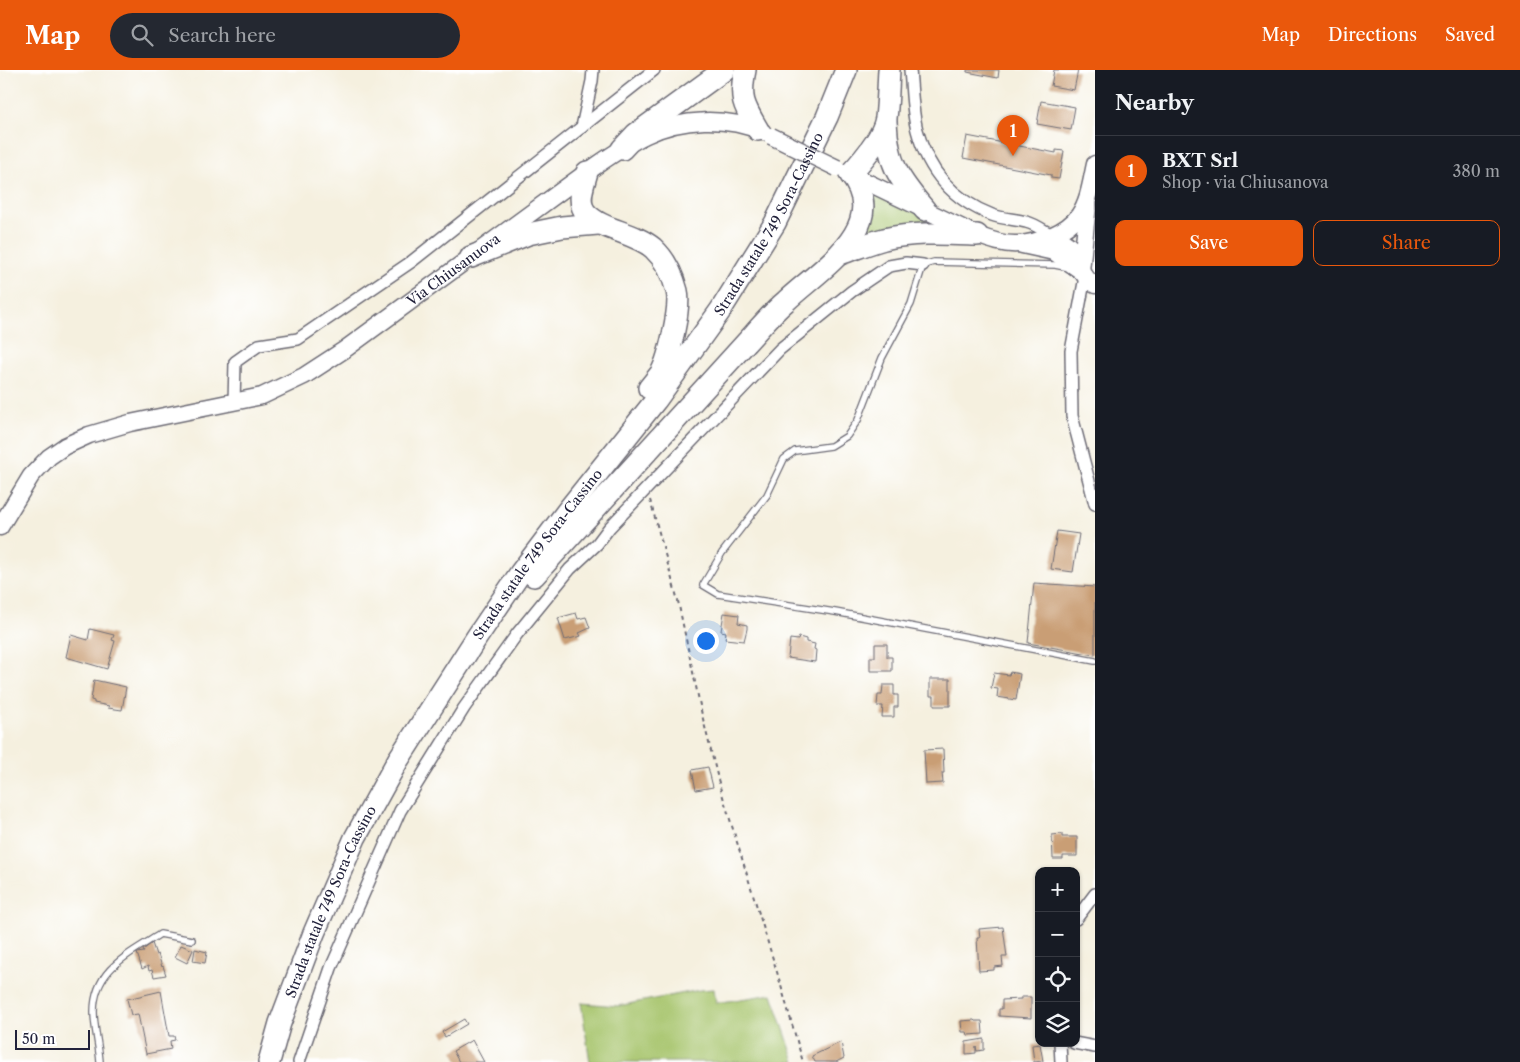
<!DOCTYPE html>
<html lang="en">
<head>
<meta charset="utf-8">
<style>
  body { margin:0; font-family:"Libre Caslon Text",serif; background:#242831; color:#f1f3f6 }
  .controls { position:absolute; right:15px; bottom:15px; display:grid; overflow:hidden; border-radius:10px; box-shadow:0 1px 4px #0004 }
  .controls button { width:45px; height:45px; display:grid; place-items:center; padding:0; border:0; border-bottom:1px solid #363941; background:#171b24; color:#f1f3f6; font:25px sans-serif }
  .scale { position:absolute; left:15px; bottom:12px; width:75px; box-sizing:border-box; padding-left:5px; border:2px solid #22223b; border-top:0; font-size:14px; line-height:18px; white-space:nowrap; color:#22223b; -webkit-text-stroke:4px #fff; paint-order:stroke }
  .you { position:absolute; left:705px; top:570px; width:18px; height:18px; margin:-12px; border:4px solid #fff; border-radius:50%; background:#1a73e8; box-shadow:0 0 0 8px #1a73e833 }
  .badge { display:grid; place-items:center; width:32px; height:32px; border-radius:50%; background:#ea580c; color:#fff; font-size:16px; font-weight:700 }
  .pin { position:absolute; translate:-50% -41px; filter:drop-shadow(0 1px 2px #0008) }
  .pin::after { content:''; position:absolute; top:26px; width:18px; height:15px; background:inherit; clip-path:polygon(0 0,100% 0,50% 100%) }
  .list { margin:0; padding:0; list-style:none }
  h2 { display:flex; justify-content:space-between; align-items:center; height:65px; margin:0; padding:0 20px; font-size:21px }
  h2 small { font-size:16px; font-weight:400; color:#9ea1a6 }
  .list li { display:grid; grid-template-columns:32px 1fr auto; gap:15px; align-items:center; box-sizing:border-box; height:70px; padding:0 20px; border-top:1px solid #363941 }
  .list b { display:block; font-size:19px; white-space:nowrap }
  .list p { margin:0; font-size:16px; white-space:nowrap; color:#9ea1a6 }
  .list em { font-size:16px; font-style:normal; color:#9ea1a6 }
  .actions { display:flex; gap:10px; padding:15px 20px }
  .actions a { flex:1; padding:11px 0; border:1px solid #ea580c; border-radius:10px; text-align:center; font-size:18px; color:#ea580c }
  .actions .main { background:#ea580c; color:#fff }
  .icon { flex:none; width:28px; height:28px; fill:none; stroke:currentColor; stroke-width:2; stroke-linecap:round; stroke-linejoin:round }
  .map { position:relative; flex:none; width:1095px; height:992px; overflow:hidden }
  header { display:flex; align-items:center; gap:30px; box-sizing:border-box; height:70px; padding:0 25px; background:#ea580c; color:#fff }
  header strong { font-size:24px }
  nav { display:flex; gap:28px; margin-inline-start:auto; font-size:18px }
  .search { width:350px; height:45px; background:#242831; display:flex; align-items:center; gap:12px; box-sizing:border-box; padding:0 18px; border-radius:28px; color:#9ea1a6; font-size:19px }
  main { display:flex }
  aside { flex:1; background:#171b24 }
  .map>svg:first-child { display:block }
  .green { fill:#a7c56d; stroke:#647454 }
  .building { fill:#c99e75 }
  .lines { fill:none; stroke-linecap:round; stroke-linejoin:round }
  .lane-casing { stroke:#6c6a74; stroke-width:8 }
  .street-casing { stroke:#6c6a74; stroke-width:14 }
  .secondary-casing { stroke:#6c6a74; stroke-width:19 }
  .highway-casing { stroke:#6c6a74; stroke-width:24 }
  .path { stroke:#6c6a74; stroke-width:2; stroke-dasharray:4 4; stroke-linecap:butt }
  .lane { stroke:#fff; stroke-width:5.5 }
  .street { stroke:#fff; stroke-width:11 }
  .secondary { stroke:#fff; stroke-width:16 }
  .highway { stroke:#fff; stroke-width:21 }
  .secondary-bridge-casing { stroke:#6c6a74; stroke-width:19; stroke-linecap:butt }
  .secondary-bridge { stroke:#fff; stroke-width:16 }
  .labels { text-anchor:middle; stroke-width:5; stroke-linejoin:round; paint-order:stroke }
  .street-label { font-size:14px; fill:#22223b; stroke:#fff }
</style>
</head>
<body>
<header>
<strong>Map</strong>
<div class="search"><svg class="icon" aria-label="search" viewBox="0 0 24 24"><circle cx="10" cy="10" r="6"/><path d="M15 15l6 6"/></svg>Search here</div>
<nav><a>Map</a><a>Directions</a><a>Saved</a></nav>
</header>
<main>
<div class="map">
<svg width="1095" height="992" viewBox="0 0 1095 992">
  <rect width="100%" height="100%" fill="#fff"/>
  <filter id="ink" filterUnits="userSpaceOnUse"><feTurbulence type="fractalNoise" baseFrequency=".02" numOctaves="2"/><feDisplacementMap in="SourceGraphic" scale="10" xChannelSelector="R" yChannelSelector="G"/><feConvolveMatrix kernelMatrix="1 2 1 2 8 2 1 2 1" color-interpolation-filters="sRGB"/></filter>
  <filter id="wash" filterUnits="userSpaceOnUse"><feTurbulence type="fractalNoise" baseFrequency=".0096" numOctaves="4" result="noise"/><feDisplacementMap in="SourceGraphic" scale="20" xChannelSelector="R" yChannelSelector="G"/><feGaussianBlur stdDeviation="1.12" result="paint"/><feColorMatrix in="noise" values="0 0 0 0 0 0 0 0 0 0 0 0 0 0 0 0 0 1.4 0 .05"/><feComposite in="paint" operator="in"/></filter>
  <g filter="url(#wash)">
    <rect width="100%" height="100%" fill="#f5f0df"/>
    <g class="green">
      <path d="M 872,121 L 927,148 L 927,154 L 865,170 L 874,138 Z"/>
      <path d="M 714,919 L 716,933 L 772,924 L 795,992 L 590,992 L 581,933 L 618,936 L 700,920 Z"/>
    </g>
    <g id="blocks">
      <g class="building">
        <path d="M 967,0 L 999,0 L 998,8 L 967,2 Z"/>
        <path d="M 1054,0 L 1078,0 L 1074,20 L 1051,16 Z"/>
        <path d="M 1041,31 L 1075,37 L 1071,60 L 1037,54 Z"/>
        <path d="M 967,66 L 1056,83 L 1056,80 L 1064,81 L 1059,109 L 1051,108 L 1051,105 L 963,88 Z"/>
        <path d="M 1057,461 L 1079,464 L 1073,502 L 1051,499 Z"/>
        <path d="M 1034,513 L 1095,517 L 1095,585 L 1028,573 Z"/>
        <path d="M 576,543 L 578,549 L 586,547 L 590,558 L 579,563 L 581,566 L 565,570 L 558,548 Z"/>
        <path d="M 724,543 L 739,545 L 738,553 L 747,555 L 747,559 L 744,571 L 725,569 L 726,562 L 721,561 Z"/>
        <path d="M 90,559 L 114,565 L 112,570 L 115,571 L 107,599 L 66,587 L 71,565 L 88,570 Z"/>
        <path d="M 799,567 L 806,569 L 806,572 L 815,574 L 814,579 L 816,580 L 815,592 L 788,588 L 790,569 L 798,570 Z"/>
        <path d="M 875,574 L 887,574 L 887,587 L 892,587 L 892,601 L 870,601 L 870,587 L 875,587 Z"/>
        <path d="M 1010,602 L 1020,604 L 1016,630 L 997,627 L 998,619 L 991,618 L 994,603 L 1009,605 Z"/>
        <path d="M 930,609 L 950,609 L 950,636 L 934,636 L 934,626 L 930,626 Z"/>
        <path d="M 94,610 L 126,617 L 122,640 L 108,638 L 109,636 L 94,633 L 94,631 L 91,630 Z"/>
        <path d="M 883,615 L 894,615 L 894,625 L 898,625 L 898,637 L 894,637 L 894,647 L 882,647 L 883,636 L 877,636 L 878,625 L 882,625 Z"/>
        <path d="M 943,679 L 944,703 L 942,703 L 943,713 L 926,714 L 924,680 Z"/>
        <path d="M 708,697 L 713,717 L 696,720 L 692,700 Z"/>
        <path d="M 1062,764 L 1062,767 L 1077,767 L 1077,786 L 1063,786 L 1063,789 L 1053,789 L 1052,765 Z"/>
        <path d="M 1003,857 L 1007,887 L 1002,887 L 1003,896 L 994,897 L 994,900 L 979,901 L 977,868 L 980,868 L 979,859 Z"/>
        <path d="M 152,873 L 156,885 L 158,884 L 162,897 L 163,896 L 166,905 L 154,907 L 152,900 L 149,901 L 148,896 L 142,899 L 137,883 L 144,882 L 143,880 Z"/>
        <path d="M 181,875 L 193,880 L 187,893 L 175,887 Z"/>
        <path d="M 195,879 L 207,882 L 205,893 L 193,891 Z"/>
        <path d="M 161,921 L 169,966 L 174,966 L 175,970 L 170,971 L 171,979 L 146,984 L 138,944 L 131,945 L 127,929 Z"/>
        <path d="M 1021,927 L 1031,927 L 1031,948 L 999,946 L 999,939 L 1002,939 L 1002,930 L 1021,929 Z"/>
        <path d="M 464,949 L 467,954 L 445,967 L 442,962 Z"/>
        <path d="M 974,950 L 975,951 L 982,951 L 983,964 L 968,965 L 967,962 L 962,962 L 961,951 Z"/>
        <path d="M 984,969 L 984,980 L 977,981 L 976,977 L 976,983 L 966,984 L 966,972 Z"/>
        <path d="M 472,970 L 484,992 L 459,992 L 453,981 Z"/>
        <path d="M 841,972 L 844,988 L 836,992 L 815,992 L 812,986 Z"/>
        <path d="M 1040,974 L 1043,991 L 1034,992 L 1032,975 Z"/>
      </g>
    </g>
  </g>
  <g filter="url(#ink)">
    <use href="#blocks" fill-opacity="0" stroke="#6c6a74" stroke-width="1"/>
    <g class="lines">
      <g class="lane-casing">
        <g id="lane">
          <path d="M 1065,197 L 1055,195 L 934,192 L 923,195 L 911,234 L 882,288 L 858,350 L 847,366 L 831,376 L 795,381 L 784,389 L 767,425 L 722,483 L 703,515 L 718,524 L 835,542 L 1095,591"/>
          <path d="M 100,992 C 99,976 94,958 94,942 C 94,899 128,885 160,864 L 192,870"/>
        </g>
      </g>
      <g class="street-casing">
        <g id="street">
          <path d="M 910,0 C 912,20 912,41 917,60 C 928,101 953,130 992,145 C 1003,149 1015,149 1026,152 C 1036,154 1044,161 1053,166"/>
          <path d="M 582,57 L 592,11 L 593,0"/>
          <path d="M 1085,207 L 1071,281 L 1072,346 L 1095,434"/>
          <path d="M 234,333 L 235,292 L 259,275 L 298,269 L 411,192 L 654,0"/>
          <path d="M 1076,849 L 1095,824"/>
          <path d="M 1060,973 L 1061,992"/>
          <path d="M 1074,973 L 1095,977"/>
          <path d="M 299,992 L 331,898 L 400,741 L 464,638 L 517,564 L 570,499 L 597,474 L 609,458 L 780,279 L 852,221 L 889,196 L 906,193 L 923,195"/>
        </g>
      </g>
      <g class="secondary-casing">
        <g id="secondary">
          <path d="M 848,103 L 977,165 C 990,170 1004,175 1018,174 C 1038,173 1067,162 1079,145 C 1089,130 1091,112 1095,94"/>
          <path d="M 1053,166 C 1058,169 1069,173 1072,179 C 1081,194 1079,205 1095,215"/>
          <path d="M 1022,175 L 1054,182 L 1081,201"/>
          <path d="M 1081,201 L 1088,134"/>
          <path id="s1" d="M 0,457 L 31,406 L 49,387 L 65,376 L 89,365 L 130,353 L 262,326 L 304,306 L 344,280 L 587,102 C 606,89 625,75 646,65 C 682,48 726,46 763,62"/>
        </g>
      </g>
      <g class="highway-casing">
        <g id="highway">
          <path d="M 745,0 C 739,29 744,36 758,60"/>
          <path d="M 886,52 C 888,94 898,108 925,140"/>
          <path d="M 622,79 L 636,64 L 724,0"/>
          <path d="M 587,102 C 584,114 576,132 586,143 C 601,160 634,162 653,178 C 665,189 673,206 677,221 C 681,237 669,289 661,303 C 657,308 653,313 649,318"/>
          <path d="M 840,184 C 855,179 869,173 884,169 C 915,162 946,164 977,165"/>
          <path d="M 471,187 L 528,164 L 562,157 L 598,154"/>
          <path d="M 534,506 L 754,264 C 764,253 774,241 786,231 C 820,199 892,157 850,104 C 863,90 883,67 886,48 C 888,32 888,16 889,0"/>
          <path id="s2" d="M 269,992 L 280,953 L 314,863 L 355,768 L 398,690 L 477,567 L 521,502 L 568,440 L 656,330 L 720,241 L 775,153 L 827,47 L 846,0"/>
        </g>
      </g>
      <path class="path" d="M 650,430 L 678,531 L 702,645 L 720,717 L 777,902 L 803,992"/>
      <use href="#lane" class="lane"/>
      <use href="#street" class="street"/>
      <use href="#secondary" class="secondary"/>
      <use href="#highway" class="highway"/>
      <g class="secondary-bridge-casing">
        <path id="secondary-bridge" d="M 771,66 L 837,98"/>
      </g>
      <use href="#secondary-bridge" class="secondary-bridge"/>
    </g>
  </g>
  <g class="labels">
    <g class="street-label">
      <text dy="5" stroke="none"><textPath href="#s2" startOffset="982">Strada statale 749 Sora-Cassino</textPath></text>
      <text dy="5" stroke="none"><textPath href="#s1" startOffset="539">Via Chiusanuova</textPath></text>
      <text dy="5" stroke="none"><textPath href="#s2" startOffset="578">Strada statale 749 Sora-Cassino</textPath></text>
      <text dy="5" stroke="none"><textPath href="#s2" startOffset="172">Strada statale 749 Sora-Cassino</textPath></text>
    </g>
  </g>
</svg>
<div class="controls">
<button>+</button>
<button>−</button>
<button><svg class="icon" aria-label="locate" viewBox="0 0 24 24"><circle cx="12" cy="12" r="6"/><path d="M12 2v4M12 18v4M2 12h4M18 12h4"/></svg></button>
<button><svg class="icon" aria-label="layers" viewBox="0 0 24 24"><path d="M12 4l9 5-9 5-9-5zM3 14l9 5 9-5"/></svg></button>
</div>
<div class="scale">50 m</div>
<div class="you"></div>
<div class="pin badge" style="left:1013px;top:86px">1</div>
</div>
<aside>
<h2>Nearby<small></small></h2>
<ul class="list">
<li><span class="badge">1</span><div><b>BXT Srl</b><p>Shop · via Chiusanova</p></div><em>380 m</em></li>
</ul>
<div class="actions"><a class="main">Save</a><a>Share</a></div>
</aside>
</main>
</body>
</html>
